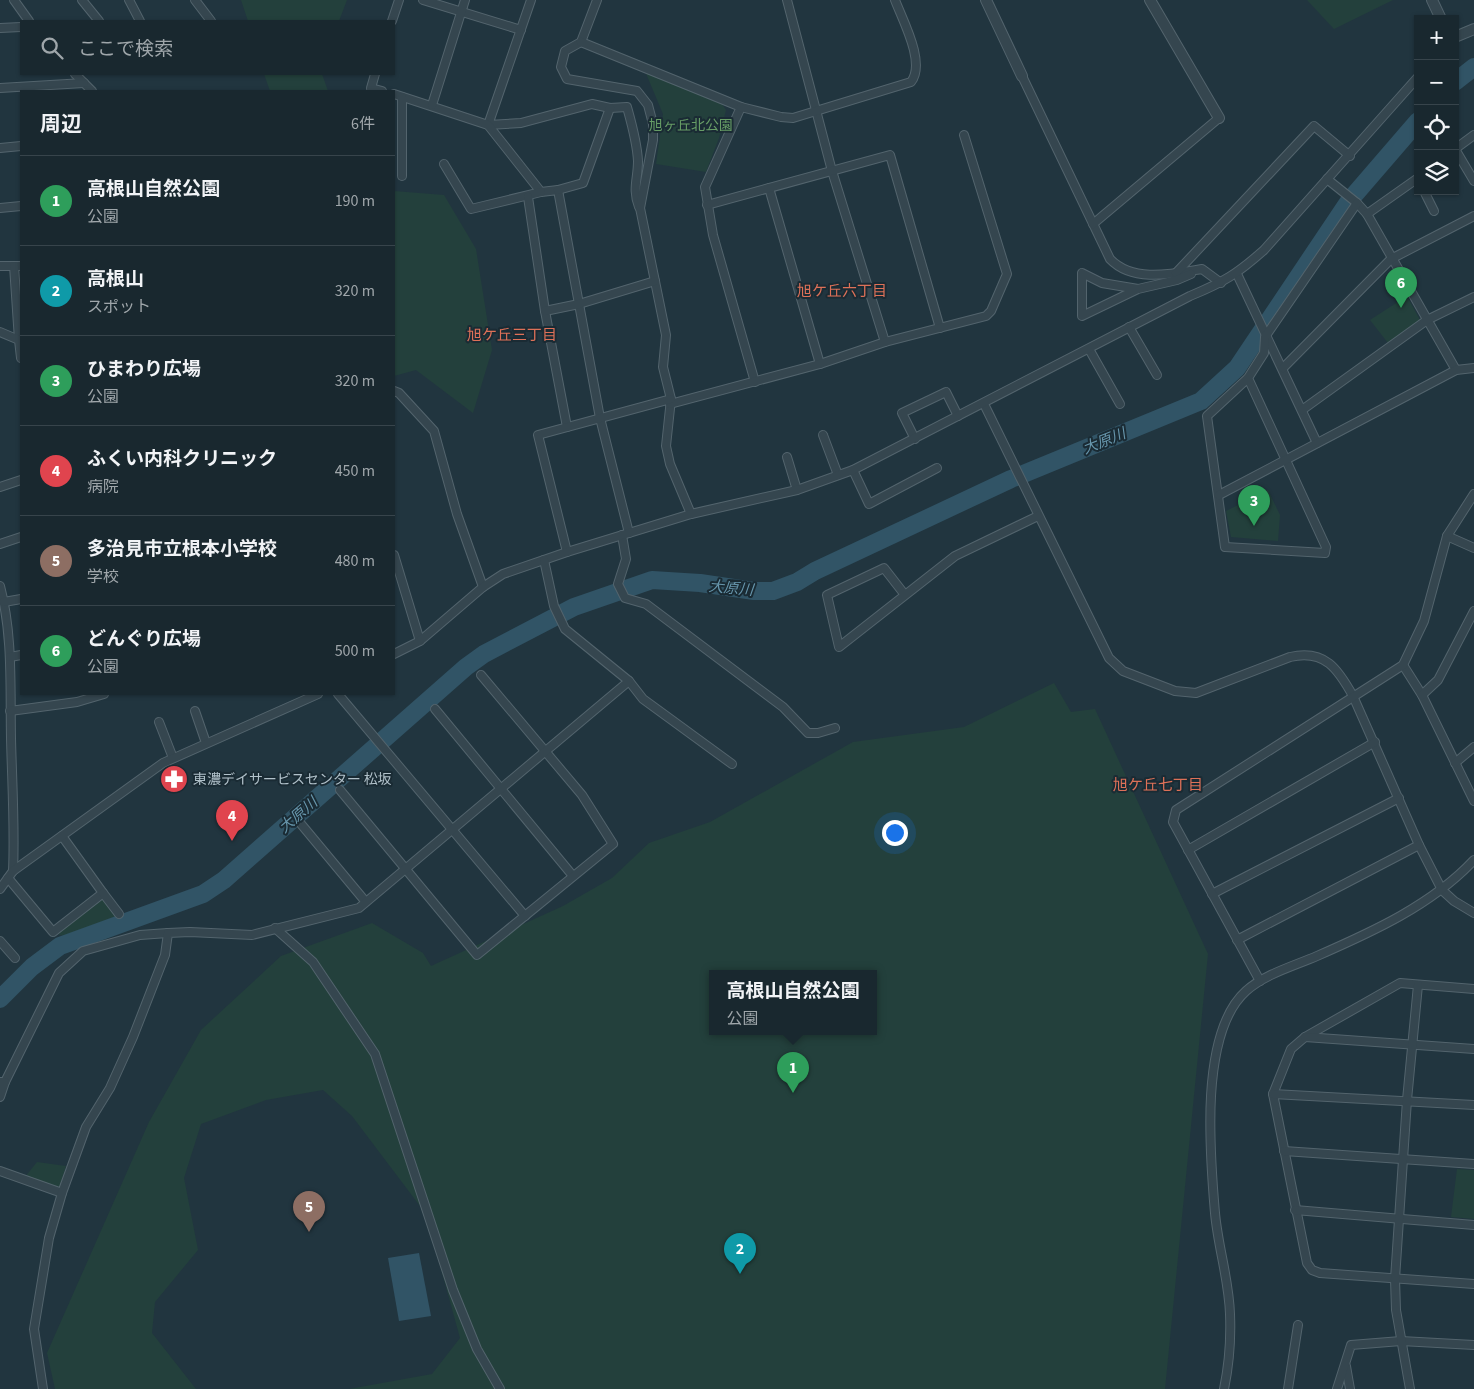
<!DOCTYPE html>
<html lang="ja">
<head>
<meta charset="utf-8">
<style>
  body { margin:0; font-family:"Source Sans 3","Noto Sans JP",sans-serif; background:#223037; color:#f1f3f6 }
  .controls { position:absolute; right:15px; top:15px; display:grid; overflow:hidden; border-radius:0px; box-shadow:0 1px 4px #0004 }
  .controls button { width:45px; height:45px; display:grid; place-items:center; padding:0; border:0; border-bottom:1px solid #37444b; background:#19282f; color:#f1f3f6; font:25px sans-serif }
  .you { position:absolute; left:894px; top:832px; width:18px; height:18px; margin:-12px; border:4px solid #fff; border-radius:50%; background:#1a73e8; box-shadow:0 0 0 8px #1a73e833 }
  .badge { display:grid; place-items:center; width:32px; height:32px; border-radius:50%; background:#81d1ff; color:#fff; font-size:16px; font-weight:700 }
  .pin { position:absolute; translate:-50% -41px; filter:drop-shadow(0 1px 2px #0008) }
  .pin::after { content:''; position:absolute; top:26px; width:18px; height:15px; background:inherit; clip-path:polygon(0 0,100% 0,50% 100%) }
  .popup { position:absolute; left:709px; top:970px; width:168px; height:65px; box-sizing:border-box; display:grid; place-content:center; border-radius:0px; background:#19282f; filter:drop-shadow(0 1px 4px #0005); font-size:16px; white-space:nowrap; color:#9fa6aa }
  .popup b { font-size:19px; color:#f1f3f6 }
  .popup::after { content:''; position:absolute; left:50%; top:100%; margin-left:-10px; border:10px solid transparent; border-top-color:#19282f }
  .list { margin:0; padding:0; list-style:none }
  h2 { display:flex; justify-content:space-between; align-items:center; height:65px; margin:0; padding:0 20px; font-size:21px }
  h2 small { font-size:16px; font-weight:400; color:#9fa6aa }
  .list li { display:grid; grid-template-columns:32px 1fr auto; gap:15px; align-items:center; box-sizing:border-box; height:90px; padding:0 20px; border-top:1px solid #37444b }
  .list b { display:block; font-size:19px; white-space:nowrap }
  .list p { margin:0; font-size:16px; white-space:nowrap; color:#9fa6aa }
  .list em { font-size:16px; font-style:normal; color:#9fa6aa }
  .icon { flex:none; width:28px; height:28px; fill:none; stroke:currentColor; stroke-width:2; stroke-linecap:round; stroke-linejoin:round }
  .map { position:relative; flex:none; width:1474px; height:1389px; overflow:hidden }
  .search { position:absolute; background:#19282f; box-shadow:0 1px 4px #0004; left:20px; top:20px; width:375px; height:55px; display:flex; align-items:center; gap:12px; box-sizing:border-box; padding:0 18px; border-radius:0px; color:#9fa6aa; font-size:19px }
  .panel { position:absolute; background:#19282f; box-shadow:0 1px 4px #0004; left:20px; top:90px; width:375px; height:605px; border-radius:0px }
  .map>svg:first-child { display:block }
  .green { fill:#23403c; fill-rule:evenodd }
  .water { fill:#315466 }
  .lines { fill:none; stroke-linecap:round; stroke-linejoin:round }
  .river { stroke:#315466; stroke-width:18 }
  .minor-casing { stroke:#53646d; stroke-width:10 }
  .tertiary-casing { stroke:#53646d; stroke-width:12 }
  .minor { stroke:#35464f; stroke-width:8 }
  .tertiary { stroke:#35464f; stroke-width:10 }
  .labels { text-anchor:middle; stroke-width:4; stroke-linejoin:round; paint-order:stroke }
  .park-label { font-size:14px; fill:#679d66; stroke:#1a2b34 }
  .poi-label { font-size:14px; fill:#b1c1ca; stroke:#1a2b34; text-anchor:start }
  .neighbourhood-label { font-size:15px; fill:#de7158; stroke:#1a2b34 }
  .water-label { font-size:15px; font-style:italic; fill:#6796ac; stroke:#1a2b34 }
</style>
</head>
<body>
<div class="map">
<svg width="1474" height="1389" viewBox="0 0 1474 1389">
  <rect width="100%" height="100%" fill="#21353f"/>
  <g class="green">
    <path d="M 241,0 L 347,0 L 339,21 L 248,21 Z"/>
    <path d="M 1307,0 L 1393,0 L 1334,29 Z"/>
    <path d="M 645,71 L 722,104 L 726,110 L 719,138 L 706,172 L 656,164 L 663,114 Z"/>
    <path d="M 264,74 L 322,74 L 328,91 L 270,91 Z"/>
    <path d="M 394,191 L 444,195 L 476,249 L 492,350 L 473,413 L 416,370 L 394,376 Z"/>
    <path d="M 1407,296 L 1420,320 L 1388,343 L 1370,320 Z"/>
    <path d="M 1268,490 L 1280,515 L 1278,541 L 1231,537 L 1226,511 Z"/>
    <path d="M 1054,683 L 1071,712 L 1095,709 L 1208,954 L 1165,1389 L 349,1389 L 432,1374 L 460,1338 L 426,1214 L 352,1116 L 323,1090 L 266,1100 L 201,1124 L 184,1178 L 198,1250 L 155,1302 L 152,1333 L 196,1389 L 55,1389 L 47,1353 L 149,1122 L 201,1030 L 281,956 L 372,923 L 423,953 L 431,966 L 563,906 L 612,878 L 649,843 L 710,822 L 853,742 L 964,727 ZM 713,974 L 873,974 L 873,1032 L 713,1032 Z"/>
    <path d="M 100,899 L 105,900 L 117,916 L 64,936 L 59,935 L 60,930 Z"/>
    <path d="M 37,1162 L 66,1166 L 59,1189 L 25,1177 Z"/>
    <path d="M 1457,1169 L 1474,1170 L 1474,1219 L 1451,1217 Z"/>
  </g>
  <path class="water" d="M 419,1253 L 431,1316 L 399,1321 L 388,1258 Z"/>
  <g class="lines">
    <g class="river">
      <path d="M 1455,82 L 1474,67"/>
      <path d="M 0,999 L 32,967 L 60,946 L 203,894 L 224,880 L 466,667 L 484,654 L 574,607 L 652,580 L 700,583 L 754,591 L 773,591 L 797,582 L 815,571 L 1011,479 L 1201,401 L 1237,368 L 1349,201 L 1418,121"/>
    </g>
    <g class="minor-casing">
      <g id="minor">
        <path d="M 14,0 L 29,21"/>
        <path d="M 82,0 L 99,21"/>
        <path d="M 129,0 L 140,21"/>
        <path d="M 195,0 L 211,21"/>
        <path d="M 423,0 L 521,30"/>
        <path d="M 531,0 L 488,125 L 521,123 L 592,104 L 610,108 L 627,107 C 632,125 637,142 638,161 C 638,179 632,189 639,207"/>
        <path d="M 597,0 L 581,42 L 565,51 L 561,67 L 567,79 L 637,91 L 648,105 L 653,124 L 653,140 L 640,208 L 666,335 L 663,367 L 671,399 L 666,446 L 670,464 L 691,514"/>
        <path d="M 787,0 L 832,171 L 885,342"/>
        <path d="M 392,21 L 399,0"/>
        <path d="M 0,28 L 21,27"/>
        <path d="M 581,42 L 741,107 L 705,187 L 713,235 L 755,382"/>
        <path d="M 75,74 L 92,91"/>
        <path d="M 375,74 L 371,88 L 382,91"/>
        <path d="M 1022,76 L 1110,259 C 1133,283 1172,274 1202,269 L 1221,283"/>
        <path d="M 0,88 L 84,83"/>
        <path d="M 394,94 L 488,125 L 541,192 L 558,190 L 600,418 L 629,533"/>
        <path d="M 402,97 L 402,176"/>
        <path d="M 432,105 L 465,0"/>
        <path d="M 741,107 L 781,117 L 793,118 L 911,82 C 926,63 903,21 895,0"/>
        <path d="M 0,148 L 21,146"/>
        <path d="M 1455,149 L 1474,181"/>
        <path d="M 1455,149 L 1474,135"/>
        <path d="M 444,164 L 471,209 L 541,192"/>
        <path d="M 1327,179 L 1357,203 L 1367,214 L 1456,370"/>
        <path d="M 769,188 L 820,364"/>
        <path d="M 558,190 L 583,183 L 610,108"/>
        <path d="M 1424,191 L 1434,211"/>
        <path d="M 528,197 L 545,311 L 567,427"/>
        <path d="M 707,205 L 890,155 L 940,328"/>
        <path d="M 0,208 L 21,206"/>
        <path d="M 1367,214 L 1418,178"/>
        <path d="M 1093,224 L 1219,118"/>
        <path d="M 0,266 L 21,266"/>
        <path d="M 14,266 L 19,340"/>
        <path d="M 1176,273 L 1314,126 L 1350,156"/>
        <path d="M 1237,274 L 1317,443"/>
        <path d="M 1138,289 L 1102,283 L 1082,273 L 1082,316 L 1138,289 L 1177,280 L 1191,274"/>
        <path d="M 545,311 L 579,304 L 655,281"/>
        <path d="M 1129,327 L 1157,375"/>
        <path d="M 0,332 L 19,340 L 21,358"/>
        <path d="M 1089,349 L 1120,404"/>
        <path d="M 1283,368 L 1391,259 L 1474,216"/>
        <path d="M 1248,378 L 1326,547 L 1325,553 L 1225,547 L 1207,416 L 1248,378 L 1264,353 L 1265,337 L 1357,203"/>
        <path d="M 394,391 L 399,393 L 434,431 L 457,514 L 483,587"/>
        <path d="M 670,404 L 820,364 L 885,342 L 986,316 L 991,311 L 1007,274 L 964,135"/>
        <path d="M 984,404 L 1109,658 L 1123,671 L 1175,691 L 1196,693 L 1290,657 C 1325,649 1338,669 1353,696 L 1419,845 L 1442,890 L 1454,901 L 1474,913"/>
        <path d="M 1302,410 L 1427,320 L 1474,297"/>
        <path d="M 823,435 L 838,475"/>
        <path d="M 915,439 L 902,413 L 946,392 L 958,416"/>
        <path d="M 787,457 L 797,490"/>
        <path d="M 853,470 L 869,504 L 937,468"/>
        <path d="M 0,487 L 21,480"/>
        <path d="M 1219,495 L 1456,370 L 1474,368"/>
        <path d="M 622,535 L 626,559 L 618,584 L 625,598 L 646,604 L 783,707 L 808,733 L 818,733 L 835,728"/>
        <path d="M 1447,536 L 1474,548"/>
        <path d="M 0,544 L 21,537"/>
        <path d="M 567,552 L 538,435 L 671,399"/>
        <path d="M 394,555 L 420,641"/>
        <path d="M 0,586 C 13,635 10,687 11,738 C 12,783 15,827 13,871"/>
        <path d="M 905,595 L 884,568 L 827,595 L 839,647 L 955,556 L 1038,516"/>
        <path d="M 4,602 L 21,599"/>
        <path d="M 394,654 L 420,641 L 483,587 L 503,574 L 567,552 L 691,514 L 797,490 L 853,470 L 1190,296 C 1224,282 1237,274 1264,250 L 1418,77"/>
        <path d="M 10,657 L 21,655"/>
        <path d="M 1403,665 L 1422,695 L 1474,801"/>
        <path d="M 629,681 L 643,699 L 732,764"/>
        <path d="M 338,694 L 525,916"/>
        <path d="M 1422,695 L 1438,680 L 1474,611"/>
        <path d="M 435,709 L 573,876"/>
        <path d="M 10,711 L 77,702 L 104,694"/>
        <path d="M 195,711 L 206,743"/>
        <path d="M 159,722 L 173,758"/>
        <path d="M 1455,763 L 1474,747"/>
        <path d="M 340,790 L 477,955 L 613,844 L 582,795 L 481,675"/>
        <path d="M 301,824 L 365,901"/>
        <path d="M 1188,850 L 1375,742"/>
        <path d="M 8,878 L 53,932 L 103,893 L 62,836"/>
        <path d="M 0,889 L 13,871 L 163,763 L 318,694"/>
        <path d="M 103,893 L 119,914"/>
        <path d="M 1212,894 L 1399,798"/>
        <path d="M 275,928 L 313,962 L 375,1054 L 453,1290 L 477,1349 L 500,1389"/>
        <path d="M 1237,940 L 1419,845"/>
        <path d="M 0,941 L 15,958"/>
        <path d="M 1260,981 L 1173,822 L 1176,810 L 1403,665 L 1424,621 L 1447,536 L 1474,494"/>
        <path d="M 1474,989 L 1400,983 L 1305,1037 L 1291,1049 L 1273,1094 L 1307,1263 L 1312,1270 L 1320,1273 L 1474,1284"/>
        <path d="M 1305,1037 L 1474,1049"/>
        <path d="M 5,1082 L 59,973 L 83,951 L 140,935 L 168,933"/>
        <path d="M 1273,1094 L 1474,1105"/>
        <path d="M 0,1097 L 5,1082 L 1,1082"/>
        <path d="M 1284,1151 L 1474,1164"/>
        <path d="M 0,1171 L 62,1193"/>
        <path d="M 1295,1210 L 1474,1225"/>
        <path d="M 1346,1366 L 1350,1389"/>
        <path d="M 43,1389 L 34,1329 L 49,1238 L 62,1193 L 86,1127 L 110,1088 L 133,1037 L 165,955 L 168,933 L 190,932 L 252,935 L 359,908 L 629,681 L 565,629 L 554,606 L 544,560"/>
        <path d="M 1224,1389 C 1229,1365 1231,1338 1230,1314 C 1229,1280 1218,1247 1215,1213 C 1210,1155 1199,1033 1246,991 C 1265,974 1294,966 1317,956 C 1372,932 1432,905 1474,860"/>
        <path d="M 1288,1389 L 1298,1325"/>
        <path d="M 1337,1389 L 1351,1345 L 1401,1341 L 1474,1345"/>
        <path d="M 1410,1389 L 1396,1310 L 1395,1279 L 1407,1100 L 1418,985"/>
      </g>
    </g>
    <g class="tertiary-casing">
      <g id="tertiary">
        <path d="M 986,0 L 1022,76"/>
        <path d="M 1150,0 L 1219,118"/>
        <path d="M 1432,0 L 1441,19"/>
        <path d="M 1455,37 L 1474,29"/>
      </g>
    </g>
    <use href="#minor" class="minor"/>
    <use href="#tertiary" class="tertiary"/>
  </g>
  <defs>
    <g id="pharmacy-disc" transform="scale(1.4375)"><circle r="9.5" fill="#e0444e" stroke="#1a2b34"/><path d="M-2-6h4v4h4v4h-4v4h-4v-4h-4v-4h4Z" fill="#fff"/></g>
  </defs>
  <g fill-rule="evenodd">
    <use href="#pharmacy-disc" x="174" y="779"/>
  </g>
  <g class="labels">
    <g class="park-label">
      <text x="691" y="130">旭ヶ丘北公園</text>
    </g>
    <g class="poi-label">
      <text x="193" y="784">東濃デイサービスセンター 松坂</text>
    </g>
    <g class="neighbourhood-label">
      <text x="842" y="296">旭ケ丘六丁目</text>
      <text x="512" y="340">旭ケ丘三丁目</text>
      <text x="1158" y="790">旭ケ丘七丁目</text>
    </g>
    <g class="water-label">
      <text transform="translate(1104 441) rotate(-22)" y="5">大原川</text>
      <text transform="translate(731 588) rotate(5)" y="5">大原川</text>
      <text transform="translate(298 815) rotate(-41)" y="5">大原川</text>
    </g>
  </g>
</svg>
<div class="controls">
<button>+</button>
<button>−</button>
<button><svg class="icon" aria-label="locate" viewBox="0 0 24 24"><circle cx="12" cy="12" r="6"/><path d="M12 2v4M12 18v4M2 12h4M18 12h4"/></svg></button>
<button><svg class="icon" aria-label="layers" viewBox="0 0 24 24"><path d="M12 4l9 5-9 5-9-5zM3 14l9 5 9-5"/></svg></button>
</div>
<div class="you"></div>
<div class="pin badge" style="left:793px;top:1093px;background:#2e9e5b">1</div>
<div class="popup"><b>高根山自然公園</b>公園</div>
<div class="pin badge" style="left:740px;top:1274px;background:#0f9aa8">2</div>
<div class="pin badge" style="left:1254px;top:526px;background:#2e9e5b">3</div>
<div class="pin badge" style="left:232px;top:841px;background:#e0444e">4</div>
<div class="pin badge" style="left:309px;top:1232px;background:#8d6e63">5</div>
<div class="pin badge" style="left:1401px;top:308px;background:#2e9e5b">6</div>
<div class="search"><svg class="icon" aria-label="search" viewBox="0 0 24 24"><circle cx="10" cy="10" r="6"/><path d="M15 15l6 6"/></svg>ここで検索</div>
<section class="panel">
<h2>周辺<small>6件</small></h2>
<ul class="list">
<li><span class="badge" style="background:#2e9e5b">1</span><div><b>高根山自然公園</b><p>公園</p></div><em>190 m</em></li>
<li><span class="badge" style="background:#0f9aa8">2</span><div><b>高根山</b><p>スポット</p></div><em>320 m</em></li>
<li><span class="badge" style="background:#2e9e5b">3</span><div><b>ひまわり広場</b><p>公園</p></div><em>320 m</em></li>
<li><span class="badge" style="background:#e0444e">4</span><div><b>ふくい内科クリニック</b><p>病院</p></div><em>450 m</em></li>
<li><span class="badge" style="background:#8d6e63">5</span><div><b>多治見市立根本小学校</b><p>学校</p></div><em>480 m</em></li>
<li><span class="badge" style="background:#2e9e5b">6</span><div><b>どんぐり広場</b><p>公園</p></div><em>500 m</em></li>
</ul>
</section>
</div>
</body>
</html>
